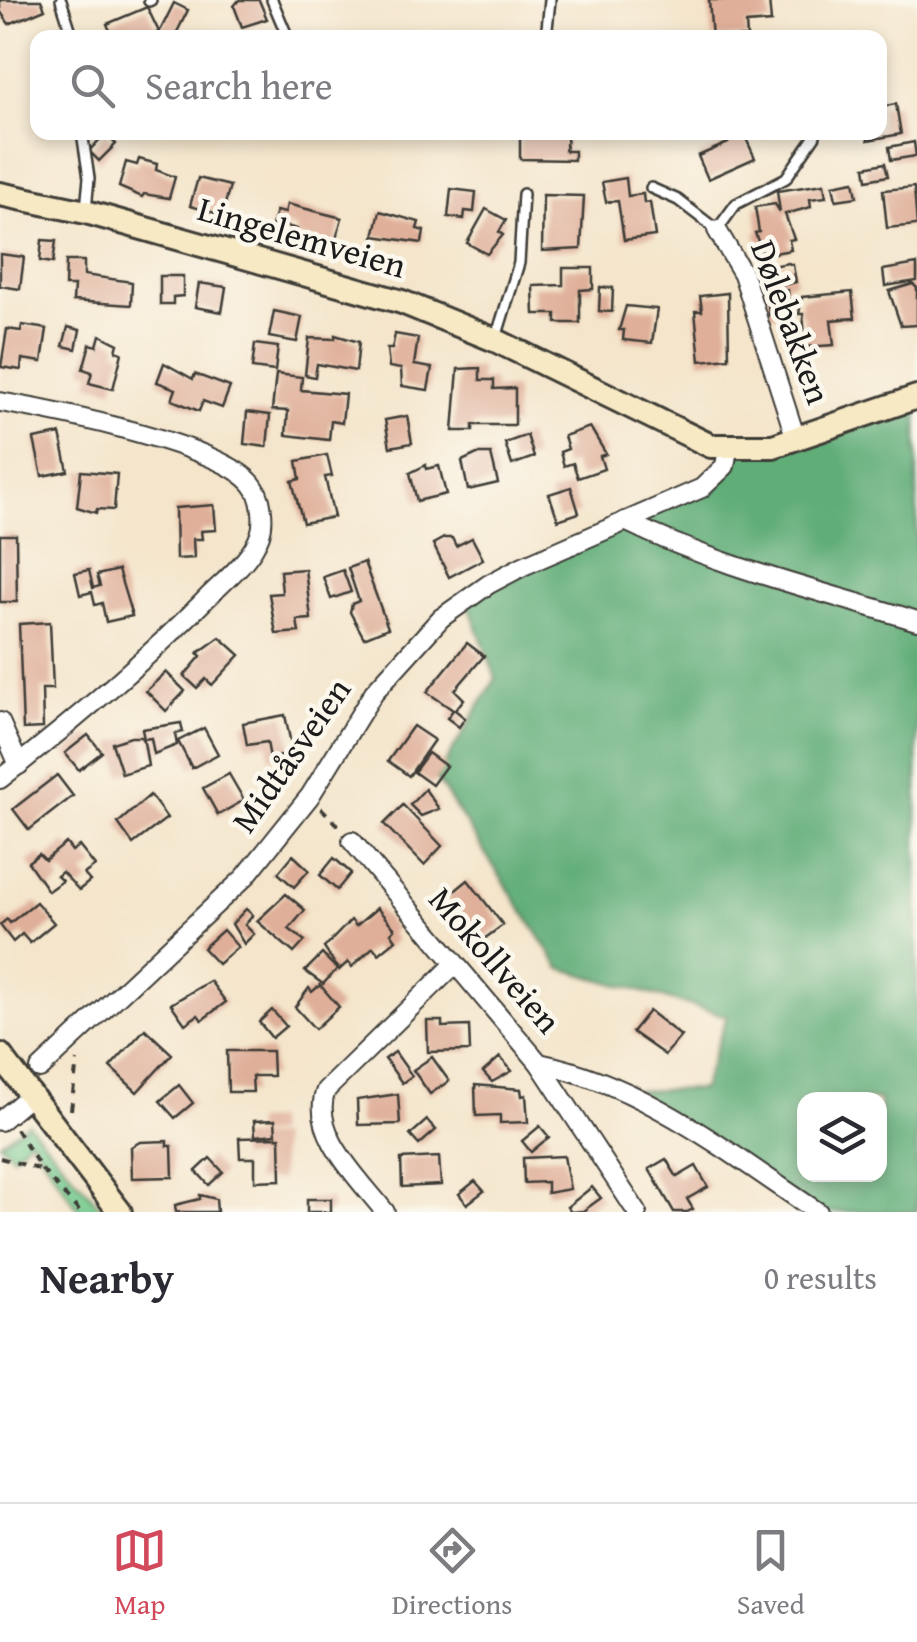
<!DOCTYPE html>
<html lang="en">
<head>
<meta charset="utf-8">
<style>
  body { margin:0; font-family:"Gentium Book Plus",serif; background:#f2f2f3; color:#2b2b33 }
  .controls { position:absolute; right:30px; bottom:30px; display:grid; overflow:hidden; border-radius:20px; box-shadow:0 5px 15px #0003 }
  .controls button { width:90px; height:90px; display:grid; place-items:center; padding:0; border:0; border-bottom:2px solid #e1e1e2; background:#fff; color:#2b2b33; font:50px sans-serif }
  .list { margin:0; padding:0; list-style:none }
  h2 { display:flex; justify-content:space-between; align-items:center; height:130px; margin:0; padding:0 40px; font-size:42px }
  h2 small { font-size:32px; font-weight:400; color:#7c7c81 }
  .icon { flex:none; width:55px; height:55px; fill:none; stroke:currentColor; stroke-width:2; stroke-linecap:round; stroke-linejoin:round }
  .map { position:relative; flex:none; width:917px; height:1212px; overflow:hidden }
  .search { position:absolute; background:#fff; box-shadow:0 5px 15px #0003; left:30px; right:30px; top:30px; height:110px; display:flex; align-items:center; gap:25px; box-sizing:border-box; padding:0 35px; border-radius:20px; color:#7c7c81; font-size:38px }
  .sheet { height:290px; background:#fff }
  nav { display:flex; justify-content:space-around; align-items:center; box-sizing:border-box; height:140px; border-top:2px solid #e1e1e2; background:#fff; font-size:28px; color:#7c7c81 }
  nav a { display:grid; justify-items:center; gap:5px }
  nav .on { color:#d1495b }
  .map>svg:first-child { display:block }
  .green { fill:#75c98d; stroke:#487254; stroke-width:2.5 }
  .forest { fill:#60ad78; stroke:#3e644a; stroke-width:2.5; fill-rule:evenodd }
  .building { fill:#dfaf99 }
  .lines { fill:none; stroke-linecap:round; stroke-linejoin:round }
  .lane-casing { stroke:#3c3a36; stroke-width:14 }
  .street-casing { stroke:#3c3a36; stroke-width:22 }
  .secondary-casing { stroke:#3c3a36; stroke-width:28 }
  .path { stroke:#3c3a36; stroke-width:4; stroke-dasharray:8 8; stroke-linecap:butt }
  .lane { stroke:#fff; stroke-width:9 }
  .street { stroke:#fff; stroke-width:18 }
  .secondary { stroke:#f7e9c3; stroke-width:22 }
  .labels { text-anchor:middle; stroke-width:9; stroke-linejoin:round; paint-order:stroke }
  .street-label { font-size:35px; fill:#1c1c1c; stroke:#fbf7ec }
</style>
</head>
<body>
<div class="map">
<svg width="917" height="1212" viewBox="0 0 917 1212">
  <rect width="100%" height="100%" fill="#fbf7ec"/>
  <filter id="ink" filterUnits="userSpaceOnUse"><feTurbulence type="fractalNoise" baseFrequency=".01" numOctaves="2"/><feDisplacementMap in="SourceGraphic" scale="20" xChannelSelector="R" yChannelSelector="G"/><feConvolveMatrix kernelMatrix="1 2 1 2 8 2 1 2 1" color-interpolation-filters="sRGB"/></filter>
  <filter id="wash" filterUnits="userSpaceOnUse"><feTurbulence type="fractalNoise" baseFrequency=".0048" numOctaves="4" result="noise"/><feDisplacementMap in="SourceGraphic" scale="40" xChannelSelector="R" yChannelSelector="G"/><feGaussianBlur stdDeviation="2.25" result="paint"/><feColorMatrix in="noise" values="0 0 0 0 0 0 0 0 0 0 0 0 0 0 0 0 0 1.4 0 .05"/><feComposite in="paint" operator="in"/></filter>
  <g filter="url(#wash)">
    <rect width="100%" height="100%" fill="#f4e5cb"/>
    <path class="green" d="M 28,1123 L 105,1212 L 80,1212 L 30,1138 L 13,1156 L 0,1143 Z"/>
    <path class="forest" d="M 917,397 L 917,1212 L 816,1212 L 625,1091 L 702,1089 L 727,1016 L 560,968 L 436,778 L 496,678 L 466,598 L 702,488 L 728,449 ZM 804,1100 L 880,1100 L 880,1174 L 804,1174 Z"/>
    <g id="blocks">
      <g class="building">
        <path d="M 0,0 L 41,0 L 45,9 L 9,24 L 0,11 Z"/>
        <path d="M 239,0 L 259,0 L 267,19 L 242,27 L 234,6 Z"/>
        <path d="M 709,0 L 769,0 L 771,22 L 746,24 L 747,37 L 712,38 Z"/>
        <path d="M 174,3 L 188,10 L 174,38 L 163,38 L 158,35 Z"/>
        <path d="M 147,7 L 159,32 L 146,38 L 113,38 L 107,24 Z"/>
        <path d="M 896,104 L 901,134 L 868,140 L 866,132 L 880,132 L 880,107 Z"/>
        <path d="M 520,132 L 568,132 L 565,151 L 574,151 L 574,160 L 520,159 Z"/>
        <path d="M 723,132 L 743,132 L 755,158 L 708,179 L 698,156 L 728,143 Z"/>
        <path d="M 105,134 L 116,144 L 99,161 L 89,151 Z"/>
        <path d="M 914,142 L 916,156 L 891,160 L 889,147 Z"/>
        <path d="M 139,159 L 157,164 L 156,170 L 175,177 L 169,198 L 144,194 L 142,197 L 119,187 L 126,162 L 137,165 Z"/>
        <path d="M 885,163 L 888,176 L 867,180 L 865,167 Z"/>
        <path d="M 198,178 L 230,186 L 222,215 L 190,206 Z"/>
        <path d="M 626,178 L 628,196 L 643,194 L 644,203 L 650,202 L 655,236 L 624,240 L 618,201 L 606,202 L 602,182 Z"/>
        <path d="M 854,181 L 857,197 L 836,200 L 833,185 Z"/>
        <path d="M 824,184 L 826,197 L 810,199 L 811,207 L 785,214 L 794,239 L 789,240 L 791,250 L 763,255 L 755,233 L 759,232 L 755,207 L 775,204 L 780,212 L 777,191 Z"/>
        <path d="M 914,187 L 917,225 L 887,228 L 883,190 Z"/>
        <path d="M 451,189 L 476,192 L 474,212 L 465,211 L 464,219 L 448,217 Z"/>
        <path d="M 543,195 L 584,196 L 581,249 L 542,251 Z"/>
        <path d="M 287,204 L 342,218 L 334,246 L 295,236 L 297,229 L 283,225 L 281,232 L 271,230 L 276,211 L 285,213 Z"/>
        <path d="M 486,209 L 506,220 L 499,232 L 503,235 L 487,254 L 467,243 Z"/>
        <path d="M 380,211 L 419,222 L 417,229 L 424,231 L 422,243 L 374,236 Z"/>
        <path d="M 42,240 L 56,241 L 53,263 L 40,261 Z"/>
        <path d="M 0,254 L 24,257 L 20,289 L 0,286 Z"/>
        <path d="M 66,261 L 84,261 L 84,275 L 132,282 L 131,305 L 73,301 L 74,286 L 65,286 Z"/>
        <path d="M 788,263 L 793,265 L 796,282 L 765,289 L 762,268 Z"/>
        <path d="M 917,264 L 917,281 L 885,286 L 883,270 Z"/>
        <path d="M 563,268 L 593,268 L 593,289 L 580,290 L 580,323 L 556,323 L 556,314 L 534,314 L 533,286 L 563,285 Z"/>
        <path d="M 160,276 L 183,276 L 183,296 L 173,297 L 173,304 L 160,304 Z"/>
        <path d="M 199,283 L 226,287 L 222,312 L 195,307 Z"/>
        <path d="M 913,284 L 917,288 L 917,325 L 901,326 L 889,291 Z"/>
        <path d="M 600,287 L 613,288 L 612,312 L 599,311 Z"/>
        <path d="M 788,290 L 790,313 L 769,315 L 767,292 Z"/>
        <path d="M 852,292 L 855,318 L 831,320 L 834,345 L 806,347 L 803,314 L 799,314 L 802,297 Z"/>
        <path d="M 728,293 L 729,358 L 700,361 L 695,311 L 702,311 L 700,296 Z"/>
        <path d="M 626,306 L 657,309 L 652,343 L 623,340 L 624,330 L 619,330 Z"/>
        <path d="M 274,311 L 302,317 L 297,342 L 269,337 Z"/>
        <path d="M 22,325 L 47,329 L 42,362 L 22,359 L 21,370 L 1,367 L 7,329 L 21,331 Z"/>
        <path d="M 68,327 L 80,330 L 76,349 L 63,346 Z"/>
        <path d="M 395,334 L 418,338 L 414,365 L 432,368 L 428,390 L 402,386 L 401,369 L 389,367 L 387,349 L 392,349 Z"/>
        <path d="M 100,335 L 118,344 L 116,351 L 122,353 L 113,389 L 89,383 L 92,372 L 83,369 L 90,344 L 97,346 Z"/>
        <path d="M 335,335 L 359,342 L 356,371 L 317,364 L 315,377 L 305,375 L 309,338 L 335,339 Z"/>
        <path d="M 255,344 L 278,347 L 275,371 L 252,368 Z"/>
        <path d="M 164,363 L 193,379 L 195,374 L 230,387 L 222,408 L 203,401 L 199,411 L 172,400 L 176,389 L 157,382 Z"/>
        <path d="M 480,368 L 480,380 L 494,380 L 494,389 L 515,388 L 515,425 L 473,425 L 473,431 L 453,431 L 458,369 Z"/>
        <path d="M 276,374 L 302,377 L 301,390 L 345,394 L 342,423 L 331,421 L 329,440 L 286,435 L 288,411 L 272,410 Z"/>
        <path d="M 247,412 L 270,415 L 267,447 L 244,444 Z"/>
        <path d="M 407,416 L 412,443 L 390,447 L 385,420 Z"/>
        <path d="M 590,427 L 606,454 L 600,456 L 604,469 L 578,478 L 573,463 L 564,466 L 560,452 L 568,449 L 564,436 Z"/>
        <path d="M 60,434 L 68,471 L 42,476 L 34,439 Z"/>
        <path d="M 527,435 L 534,457 L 512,465 L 505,443 Z"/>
        <path d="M 477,454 L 491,454 L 498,483 L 468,490 L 462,461 Z"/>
        <path d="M 327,455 L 332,476 L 325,477 L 334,517 L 303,523 L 292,481 L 300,479 L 297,461 Z"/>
        <path d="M 426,465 L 426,469 L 439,466 L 446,494 L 417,501 L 410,473 Z"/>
        <path d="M 81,471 L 117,474 L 114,510 L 97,509 L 96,513 L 77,507 Z"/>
        <path d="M 571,487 L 579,513 L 558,520 L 549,494 Z"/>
        <path d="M 214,505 L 216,530 L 201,531 L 202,539 L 193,539 L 194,558 L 176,559 L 175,508 Z"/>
        <path d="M 0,535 L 16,535 L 17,602 L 0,602 Z"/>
        <path d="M 444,538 L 452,538 L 456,546 L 472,538 L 483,559 L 449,577 L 433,544 Z"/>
        <path d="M 364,562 L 388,628 L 364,638 L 350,612 L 352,604 L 359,601 L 348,568 Z"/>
        <path d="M 305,569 L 311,619 L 297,620 L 299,632 L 276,634 L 269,594 L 282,593 L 280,571 Z"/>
        <path d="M 89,570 L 93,588 L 100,586 L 97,575 L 118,570 L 132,616 L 106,622 L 102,603 L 95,605 L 92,592 L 80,595 L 75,573 Z"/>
        <path d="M 343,570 L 351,592 L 331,599 L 323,577 Z"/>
        <path d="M 50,622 L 53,689 L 42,689 L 43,728 L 23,729 L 19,624 Z"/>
        <path d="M 220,637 L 240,655 L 212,685 L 206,679 L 197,688 L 184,676 L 201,656 L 198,653 Z"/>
        <path d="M 467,643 L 484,656 L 455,690 L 464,699 L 455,710 L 465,718 L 459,727 L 447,718 L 453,710 L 427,692 Z"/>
        <path d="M 166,672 L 185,691 L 166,711 L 146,691 Z"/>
        <path d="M 285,715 L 293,754 L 270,758 L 267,742 L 247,745 L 243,723 Z"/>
        <path d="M 181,723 L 183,732 L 175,734 L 177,745 L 154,754 L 151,738 L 144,739 L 142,729 Z"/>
        <path d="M 413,726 L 434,740 L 409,776 L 388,761 Z"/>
        <path d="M 204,728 L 218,754 L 192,768 L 178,741 Z"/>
        <path d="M 88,735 L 102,752 L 79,770 L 65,753 Z"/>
        <path d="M 131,737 L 141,737 L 144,742 L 148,766 L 122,774 L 112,743 Z"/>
        <path d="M 428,753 L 446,766 L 432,785 L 414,772 Z"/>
        <path d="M 229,774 L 244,800 L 218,815 L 203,788 Z"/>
        <path d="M 57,775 L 73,796 L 29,830 L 13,809 Z"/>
        <path d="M 425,789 L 439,809 L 421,816 L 410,805 Z"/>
        <path d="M 150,795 L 167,818 L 133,844 L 118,823 Z"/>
        <path d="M 403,805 L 442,846 L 424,865 L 384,824 Z"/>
        <path d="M 66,843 L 72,851 L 79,846 L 95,866 L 84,874 L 90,881 L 79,890 L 62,872 L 57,876 L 62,881 L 48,891 L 28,862 L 39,854 L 45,860 Z"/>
        <path d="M 293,855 L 309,870 L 294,887 L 278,873 Z"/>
        <path d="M 334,858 L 351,873 L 337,890 L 320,875 Z"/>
        <path d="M 468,880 L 503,925 L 480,942 L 446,898 Z"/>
        <path d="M 286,894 L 305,910 L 289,929 L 305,941 L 294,953 L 257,921 Z"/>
        <path d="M 36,902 L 54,923 L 30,943 L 22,934 L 13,942 L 0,925 L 7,919 L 10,923 Z"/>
        <path d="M 377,908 L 395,929 L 391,933 L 396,940 L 379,954 L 373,947 L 352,967 L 348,962 L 339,970 L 324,948 L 351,920 L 356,926 Z"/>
        <path d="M 246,909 L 253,915 L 245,925 L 254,934 L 244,944 L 232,924 Z"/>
        <path d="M 223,930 L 238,947 L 218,964 L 203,948 Z"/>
        <path d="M 322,954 L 337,969 L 323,984 L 305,971 Z"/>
        <path d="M 210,981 L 226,1002 L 202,1020 L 198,1015 L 185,1024 L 171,1004 Z"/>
        <path d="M 320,985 L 339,1007 L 315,1029 L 295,1007 L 309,988 L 312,992 Z"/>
        <path d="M 272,1010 L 286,1026 L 272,1038 L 259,1022 Z"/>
        <path d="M 649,1011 L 681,1036 L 665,1055 L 632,1032 Z"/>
        <path d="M 427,1021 L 442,1021 L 442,1027 L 469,1026 L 470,1051 L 428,1052 Z"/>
        <path d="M 145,1029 L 172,1054 L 137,1092 L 110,1067 Z"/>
        <path d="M 227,1051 L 272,1051 L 273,1076 L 252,1076 L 253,1092 L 228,1092 Z"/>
        <path d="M 395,1052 L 412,1076 L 402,1083 L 385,1059 Z"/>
        <path d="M 432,1057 L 449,1081 L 430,1094 L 413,1070 Z"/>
        <path d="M 500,1057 L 512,1071 L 492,1082 L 483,1072 Z"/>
        <path d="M 179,1085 L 193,1103 L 175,1118 L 160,1101 Z"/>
        <path d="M 475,1085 L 521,1089 L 522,1096 L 526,1095 L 528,1122 L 500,1123 L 500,1115 L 476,1116 Z"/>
        <path d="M 398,1094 L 400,1124 L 358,1125 L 357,1100 Z"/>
        <path d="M 275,1120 L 276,1134 L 255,1136 L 254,1121 Z"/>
        <path d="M 427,1120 L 436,1130 L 419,1145 L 410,1135 Z"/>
        <path d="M 540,1126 L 549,1137 L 531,1152 L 522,1141 Z"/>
        <path d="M 280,1137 L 281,1180 L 255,1181 L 255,1158 L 240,1158 L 239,1138 Z"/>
        <path d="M 167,1141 L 167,1146 L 172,1146 L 173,1177 L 132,1178 L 131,1147 L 140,1142 Z"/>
        <path d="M 564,1156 L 570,1189 L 547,1193 L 547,1182 L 524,1183 L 523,1158 Z"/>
        <path d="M 439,1157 L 441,1185 L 402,1187 L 401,1159 Z"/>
        <path d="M 210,1158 L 223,1172 L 209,1185 L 196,1171 Z"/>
        <path d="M 666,1159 L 677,1177 L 696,1166 L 708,1187 L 687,1199 L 693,1209 L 687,1212 L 674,1212 L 649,1169 Z"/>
        <path d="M 475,1181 L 484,1191 L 467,1204 L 459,1194 Z"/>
        <path d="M 592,1187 L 601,1198 L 583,1211 L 571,1212 L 567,1207 Z"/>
        <path d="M 200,1195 L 216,1199 L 217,1212 L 176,1212 L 175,1205 L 200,1199 Z"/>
        <rect x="307" y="1199" width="24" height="13"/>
      </g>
    </g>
  </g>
  <g filter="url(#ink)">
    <use href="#blocks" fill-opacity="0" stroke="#3c3a36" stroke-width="2.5"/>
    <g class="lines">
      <g class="lane-casing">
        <g id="lane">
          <path d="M 61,0 L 73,38"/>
          <path d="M 272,0 L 288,38"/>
          <path d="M 149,1 L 151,0"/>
          <path d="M 546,38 L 550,0"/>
          <path d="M 82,132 L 89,178 L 86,209"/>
          <path d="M 651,188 L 678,200 L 717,230 L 736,204 L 786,178 L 815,136"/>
          <path d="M 496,338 L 519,263 L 523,194"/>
        </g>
      </g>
      <g class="street-casing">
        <g id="street">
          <path d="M 717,230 L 743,274 L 796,439"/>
          <path d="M 0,402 C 53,411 219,444 252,484 C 262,496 265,520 260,535 C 251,560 225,580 206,599 C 141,665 73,722 0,779"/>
          <path d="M 625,521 C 718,567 818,590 917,621"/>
          <path d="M 0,722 L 19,765"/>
          <path d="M 352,841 L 539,1063 L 637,1212"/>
          <path d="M 539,1063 C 644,1084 730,1154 818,1212"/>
          <path d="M 40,1069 L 245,877 L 310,796 L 374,692 L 441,618 L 489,584 L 523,566 L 702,488 L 725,466 L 728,449"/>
          <path d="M 0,1121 L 31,1095"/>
          <path d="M 385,1212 C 360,1179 309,1133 326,1090 L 454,965"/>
        </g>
      </g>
      <g class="secondary-casing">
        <g id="secondary">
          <path d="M 0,194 L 86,212 L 402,302 L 495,340 L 711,446 L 773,446 L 917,397"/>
          <path d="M 0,1055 L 120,1212"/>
        </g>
      </g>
      <g class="path">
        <path d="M 321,808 L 339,826"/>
        <path d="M 71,1110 L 77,1061"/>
        <path d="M 16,1129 L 42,1170 L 80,1212"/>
        <path d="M 0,1158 L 42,1170"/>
      </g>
      <use href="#lane" class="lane"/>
      <use href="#street" class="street"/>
      <use href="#secondary" class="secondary"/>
    </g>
  </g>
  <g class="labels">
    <g class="street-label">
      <text transform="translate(302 237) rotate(16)" y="12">Lingelemveien</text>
      <text transform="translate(791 322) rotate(70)" y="12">Dølebakken</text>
      <text transform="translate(291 755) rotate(-55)" y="12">Midtåsveien</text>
      <text transform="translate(495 960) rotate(49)" y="12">Mokollveien</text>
    </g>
  </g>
</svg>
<div class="controls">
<button><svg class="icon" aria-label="layers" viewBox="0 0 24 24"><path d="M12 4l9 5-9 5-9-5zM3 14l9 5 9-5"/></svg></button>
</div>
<div class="search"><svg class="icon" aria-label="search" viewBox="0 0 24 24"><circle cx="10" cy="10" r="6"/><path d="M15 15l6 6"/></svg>Search here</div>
</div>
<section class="sheet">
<h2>Nearby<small>0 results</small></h2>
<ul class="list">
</ul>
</section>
<nav>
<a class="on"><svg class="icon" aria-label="map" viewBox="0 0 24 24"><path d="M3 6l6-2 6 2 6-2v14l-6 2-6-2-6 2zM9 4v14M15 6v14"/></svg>Map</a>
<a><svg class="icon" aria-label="directions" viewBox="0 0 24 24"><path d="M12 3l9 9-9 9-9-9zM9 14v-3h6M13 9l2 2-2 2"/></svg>Directions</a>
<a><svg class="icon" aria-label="saved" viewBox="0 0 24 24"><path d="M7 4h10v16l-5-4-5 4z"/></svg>Saved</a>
</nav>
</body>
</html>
